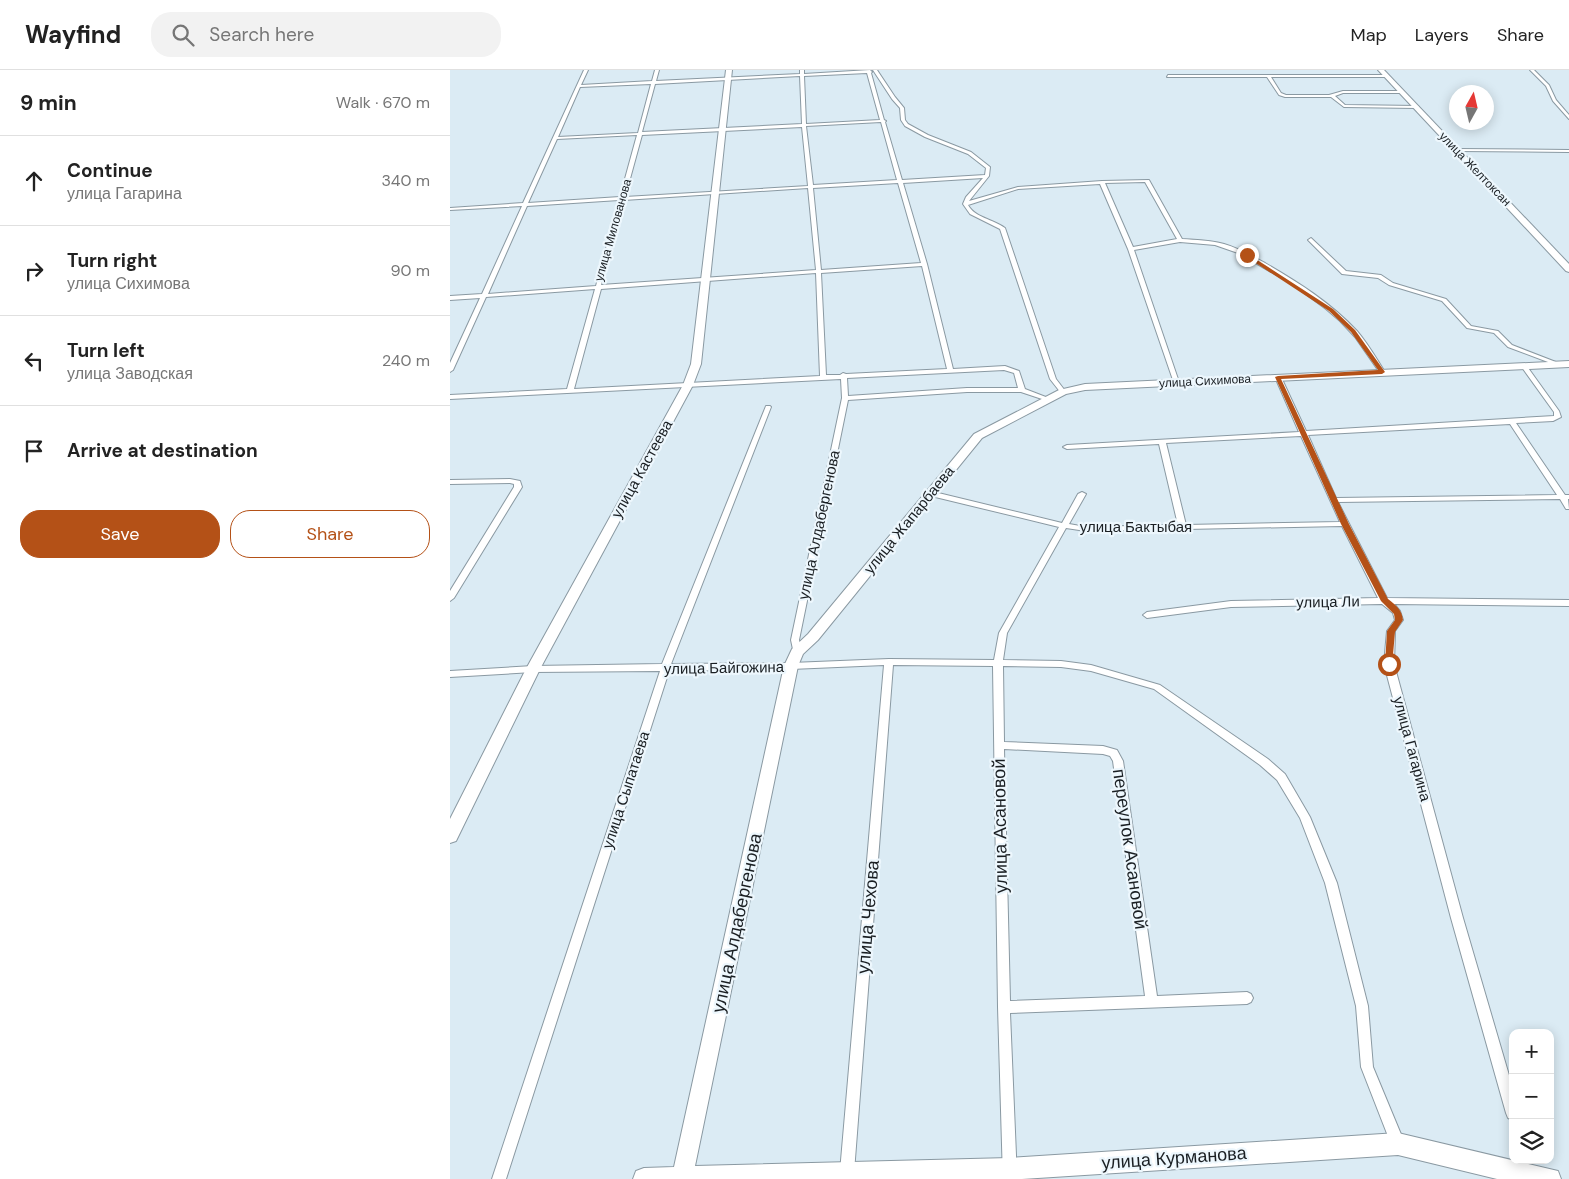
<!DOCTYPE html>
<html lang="en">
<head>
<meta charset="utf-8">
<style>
  body { margin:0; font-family:"DM Sans",sans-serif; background:#f2f2f2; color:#222 }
  .controls { position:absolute; right:15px; bottom:15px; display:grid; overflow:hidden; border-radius:10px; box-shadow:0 2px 12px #0003 }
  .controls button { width:45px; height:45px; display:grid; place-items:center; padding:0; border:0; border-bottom:1px solid #e0e0e0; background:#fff; color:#222; font:25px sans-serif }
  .compass { position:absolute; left:999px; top:15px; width:45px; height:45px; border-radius:50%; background:#fff; box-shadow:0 2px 12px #0003; rotate:8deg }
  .stop { position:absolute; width:15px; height:15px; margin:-11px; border:4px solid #b45117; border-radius:50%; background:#fff }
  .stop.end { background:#b45117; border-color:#fff; box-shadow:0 1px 5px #0008 }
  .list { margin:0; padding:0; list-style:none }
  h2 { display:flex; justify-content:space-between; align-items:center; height:65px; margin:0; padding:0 20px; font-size:21px }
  h2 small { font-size:16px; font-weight:400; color:#767676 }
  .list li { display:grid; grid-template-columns:32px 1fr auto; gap:15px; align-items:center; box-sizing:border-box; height:90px; padding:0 20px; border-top:1px solid #e0e0e0 }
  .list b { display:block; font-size:19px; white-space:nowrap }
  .list p { margin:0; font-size:16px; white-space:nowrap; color:#767676 }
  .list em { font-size:16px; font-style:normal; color:#767676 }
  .actions { display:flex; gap:10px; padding:15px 20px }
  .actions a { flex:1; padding:11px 0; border:1px solid #b45117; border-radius:20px; text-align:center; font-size:18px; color:#b45117 }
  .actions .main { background:#b45117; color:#fff }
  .icon { flex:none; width:28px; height:28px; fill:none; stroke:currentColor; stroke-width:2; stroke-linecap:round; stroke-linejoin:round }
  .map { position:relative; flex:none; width:1119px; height:1109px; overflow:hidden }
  header { display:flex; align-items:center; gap:30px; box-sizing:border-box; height:70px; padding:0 25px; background:#fff; border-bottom:1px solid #e0e0e0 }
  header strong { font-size:24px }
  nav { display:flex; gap:28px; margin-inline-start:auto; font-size:18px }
  .search { width:350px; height:45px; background:#f2f2f2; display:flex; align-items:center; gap:12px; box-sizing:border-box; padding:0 18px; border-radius:20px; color:#767676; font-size:19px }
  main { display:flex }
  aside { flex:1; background:#fff }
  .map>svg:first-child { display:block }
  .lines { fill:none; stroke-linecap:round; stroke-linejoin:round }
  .street-casing { stroke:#8a99a2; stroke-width:2 }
  .secondary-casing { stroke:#8a99a2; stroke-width:2 }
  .street { fill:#fff; fill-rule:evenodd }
  .secondary { fill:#fff; fill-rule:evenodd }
  .route { fill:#b45117 }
  .labels { text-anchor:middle; stroke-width:4.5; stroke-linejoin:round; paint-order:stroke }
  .far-street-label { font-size:12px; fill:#1a1f23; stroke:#edf7fd }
  .street-label { font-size:15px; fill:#1a1f23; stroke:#edf7fd }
  .near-street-label { font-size:18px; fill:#1a1f23; stroke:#edf7fd }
</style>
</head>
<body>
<header>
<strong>Wayfind</strong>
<div class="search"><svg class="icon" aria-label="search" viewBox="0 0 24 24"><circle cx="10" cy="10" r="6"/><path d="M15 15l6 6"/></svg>Search here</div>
<nav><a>Map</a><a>Layers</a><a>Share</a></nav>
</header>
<main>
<aside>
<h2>9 min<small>Walk · 670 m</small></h2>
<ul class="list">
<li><svg class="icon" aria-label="ahead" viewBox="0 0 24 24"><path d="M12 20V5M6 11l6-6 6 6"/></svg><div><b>Continue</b><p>улица Гагарина</p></div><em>340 m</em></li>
<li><svg class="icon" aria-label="right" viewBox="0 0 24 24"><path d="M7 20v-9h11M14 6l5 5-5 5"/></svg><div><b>Turn right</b><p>улица Сихимова</p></div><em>90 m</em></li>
<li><svg class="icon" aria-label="left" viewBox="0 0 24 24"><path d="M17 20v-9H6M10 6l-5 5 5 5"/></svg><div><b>Turn left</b><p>улица Заводская</p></div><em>240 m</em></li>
<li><svg class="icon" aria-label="arrive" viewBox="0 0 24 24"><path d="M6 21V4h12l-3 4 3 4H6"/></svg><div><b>Arrive at destination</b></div></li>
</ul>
<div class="actions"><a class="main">Save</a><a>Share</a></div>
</aside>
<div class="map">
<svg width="1119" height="1109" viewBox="0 0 1119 1109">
  <rect width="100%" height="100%" fill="#dbebf4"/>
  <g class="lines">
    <g class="street-casing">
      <g id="street">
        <path d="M 134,0 L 138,0 L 131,15 L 202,11 L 205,0 L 209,0 L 206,11 L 350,4 L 350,0 L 354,0 L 354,4 L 420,0 L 422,2 L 421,3 L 434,50 L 436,51 L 435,52 L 452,110 L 535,105 L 536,98 L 518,84 L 475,67 L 455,56 L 451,50 L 450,38 L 442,29 L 423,0 L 427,0 L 445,27 L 454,38 L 455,50 L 458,54 L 478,65 L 521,82 L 540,97 L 539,106 L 519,131 L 568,117 L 652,111 L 699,110 L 732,169 C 746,170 760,170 774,174 C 788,178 802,186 815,193 C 848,212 881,233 907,261 C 918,274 926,288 935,302 L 932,304 L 930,303 L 905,267 L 890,251 L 876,239 L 842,214 L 788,183 L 765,175 L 730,172 L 684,180 L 729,312 L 726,314 L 724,313 L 678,179 L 650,114 L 568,119 L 518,135 C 525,148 543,149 555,158 L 606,309 L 616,322 L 613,324 L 611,323 L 600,309 L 550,159 L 520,144 L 513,134 L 516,127 L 533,108 L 453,113 L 477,194 L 503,299 L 555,296 L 569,301 L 575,319 L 601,329 L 598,331 L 571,322 L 517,322 L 398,330 L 349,570 L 352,582 L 350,584 L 344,584 L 341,570 L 392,328 L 391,309 L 0,329 L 0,325 L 117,319 L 145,219 L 36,227 L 3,300 L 0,302 L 0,293 L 30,228 L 0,230 L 0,226 L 32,224 L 72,136 L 0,140 L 0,138 L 73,133 ZM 417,3 L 430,50 L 356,54 L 354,6 ZM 350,6 L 352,54 L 192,62 L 205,14 ZM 201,14 L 188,63 L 108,67 L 130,17 ZM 431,52 L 447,110 L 363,115 L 356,56 ZM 352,57 L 358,116 L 175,127 L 192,65 ZM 187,65 L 170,127 L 78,133 L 107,69 ZM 695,112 L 727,169 L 683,177 L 655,113 ZM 448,113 L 471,193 L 371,200 L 363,118 ZM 358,118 L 366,200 L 151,215 L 174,130 ZM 169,130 L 146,216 L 38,224 L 77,136 ZM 472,196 L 497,299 L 396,304 L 393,303 L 390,305 L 376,305 L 371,203 ZM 366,203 L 370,306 L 124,319 L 151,219 ZM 554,300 L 564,303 L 568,318 L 517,318 L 398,326 L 397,308 Z"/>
        <path d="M 1080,0 L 1084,0 L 1099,15 L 1106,30 L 1119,45 L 1119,49 L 1103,31 L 1096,16 Z"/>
        <path d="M 718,5 L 937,5 L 938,7 L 821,7 L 831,23 L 836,25 L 879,25 L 893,21 L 952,21 L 953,23 L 893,23 L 885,26 L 895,35 L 967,36 L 969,37 L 967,38 L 894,37 L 881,27 L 835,27 L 829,25 L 817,7 L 717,7 Z"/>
        <path d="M 1006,79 L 1119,80 L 1119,82 L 1008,81 Z"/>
        <path d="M 861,168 L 896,201 L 931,205 L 943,213 L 996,229 L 1021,256 L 1048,261 L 1062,275 L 1111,294 L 1106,295 L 1058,277 L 1044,263 L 1017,258 L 992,231 L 939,215 L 928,208 L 892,204 L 858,170 Z"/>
        <path d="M 1074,294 L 1076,295 L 1109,341 L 1111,347 L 1103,351 L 1066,353 L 1115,425 L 1119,425 L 1119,429 L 1118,429 L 1119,439 L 1116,439 L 1110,429 L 888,432 L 937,528 L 1119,530 L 1119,536 L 944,534 L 950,541 L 953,550 L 945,561 L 944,594 L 1013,848 L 1063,1019 L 1063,1050 L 1058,1048 L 1056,1043 L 1001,848 L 934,594 L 937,561 L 945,550 L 943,543 L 932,534 L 781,537 L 697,548 L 693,545 L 697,542 L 781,531 L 928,528 L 892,456 L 636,461 L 616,458 L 557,563 L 553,590 L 611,591 L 641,595 L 710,615 L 818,689 L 835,704 L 860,747 L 887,813 L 918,936 L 923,997 L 955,1074 L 953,1079 L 948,1081 L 943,1079 L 911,997 L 906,936 L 875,813 L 850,748 L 827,710 L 810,695 L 704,619 L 641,601 L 611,597 L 553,596 L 554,672 L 653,676 L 667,680 L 673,691 L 707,926 L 797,922 L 801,924 L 803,928 L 801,932 L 797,934 L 560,943 L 567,1109 L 553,1109 L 548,937 L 543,596 L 443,595 L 404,1102 L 402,1107 L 397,1109 L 392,1107 L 390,1102 L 434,595 L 341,599 L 219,601 L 56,1109 L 42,1109 L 210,601 L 83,602 L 0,607 L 0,601 L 83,596 L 212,594 L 316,336 L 320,336 L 321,337 L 221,594 L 341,593 L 439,589 L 544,590 L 549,563 L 609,457 L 477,425 L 476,423 L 477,421 L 480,421 L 612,453 L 628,424 L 632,422 L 636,424 L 619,454 L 636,457 L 728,455 L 709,374 L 617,379 L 613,377 L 617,375 L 849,362 L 825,307 L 828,305 L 831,307 L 856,361 L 1104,346 L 1104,342 L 1071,296 ZM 1060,354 L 1107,425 L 886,428 L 858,365 ZM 851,366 L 890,452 L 736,455 L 716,373 ZM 554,679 L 653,684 L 660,686 L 663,691 L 695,926 L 560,931 Z"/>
        <path d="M 60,409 L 70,411 L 72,417 L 4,528 L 0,531 L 0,521 L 64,417 L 64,414 L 60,413 L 0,414 L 0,410 Z"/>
        <path d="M 1063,1089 L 1063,1090 L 1076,1090 L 1078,1109 L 1064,1109 L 1062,1090 Z"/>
      </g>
    </g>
    <g class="secondary-casing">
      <g id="secondary">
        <path d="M 276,0 L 282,0 L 251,294 L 243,315 L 90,599 L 6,771 L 0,773 L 0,749 L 76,599 L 233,315 L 241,294 Z"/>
        <path d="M 928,0 L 934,0 L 1119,194 L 1119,202 L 1116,201 Z"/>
        <path d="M 1119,291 L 1119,297 L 635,320 L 616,324 L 532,368 L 368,570 L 353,584 L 348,596 L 245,1096 L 560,1088 L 948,1063 L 1108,1101 L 1111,1109 L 1047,1109 L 948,1085 L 572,1109 L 183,1109 L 186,1101 L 194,1098 L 224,1097 L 334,596 L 342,579 L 358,564 L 524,364 L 609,320 L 635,314 Z"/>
      </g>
    </g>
    <use href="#street" class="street"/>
    <use href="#secondary" class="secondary"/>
  </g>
  <path class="route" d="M 795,184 L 798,184 L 883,239 L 905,260 L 935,302 L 932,304 L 831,309 L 899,454 L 938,529 C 946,535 952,540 953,550 L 945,562 L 942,596 L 936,596 L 935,594 L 937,561 L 945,550 L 944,544 L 931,531 L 891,454 L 825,307 L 828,306 L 928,300 L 901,262 L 879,241 L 795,186 Z"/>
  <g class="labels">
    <g class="far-street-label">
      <text transform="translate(1025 99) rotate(46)" y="4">улица Желтоксан</text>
      <text transform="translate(163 160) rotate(-74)" y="4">улица Милованова</text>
      <text transform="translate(755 311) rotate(-3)" y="4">улица Сихимова</text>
    </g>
    <g class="street-label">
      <text transform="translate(192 399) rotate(-61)" y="5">улица Кастеева</text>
      <text transform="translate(459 450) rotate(-51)" y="5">улица Жапарбаева</text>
      <text transform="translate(369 455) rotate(-78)" y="5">улица Алдабергенова</text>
      <text x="686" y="462">улица Бактыбая</text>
      <text transform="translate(878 532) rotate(-1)" y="5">улица Ли</text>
      <text transform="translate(274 598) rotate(-1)" y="5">улица Байгожина</text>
      <text transform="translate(962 679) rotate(75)" y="5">улица Гагарина</text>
      <text transform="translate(176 720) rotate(-72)" y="5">улица Сыпатаева</text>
    </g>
    <g class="near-street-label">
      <text transform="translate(550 756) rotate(-91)" y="6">улица Асановой</text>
      <text transform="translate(680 779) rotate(82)" y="6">переулок Асановой</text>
      <text transform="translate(418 847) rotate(-85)" y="6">улица Чехова</text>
      <text transform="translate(287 853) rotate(-78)" y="6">улица Алдабергенова</text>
      <text transform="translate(724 1088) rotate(-4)" y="6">улица Курманова</text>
    </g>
  </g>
</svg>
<div class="controls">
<button>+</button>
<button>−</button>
<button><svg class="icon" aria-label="layers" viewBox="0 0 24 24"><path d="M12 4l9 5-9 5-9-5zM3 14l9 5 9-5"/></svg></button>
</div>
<svg class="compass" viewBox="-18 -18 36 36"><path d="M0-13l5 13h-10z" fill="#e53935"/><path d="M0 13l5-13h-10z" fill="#767676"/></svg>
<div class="stop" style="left:939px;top:594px"></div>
<div class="stop end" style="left:797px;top:185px"></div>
</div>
</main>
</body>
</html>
